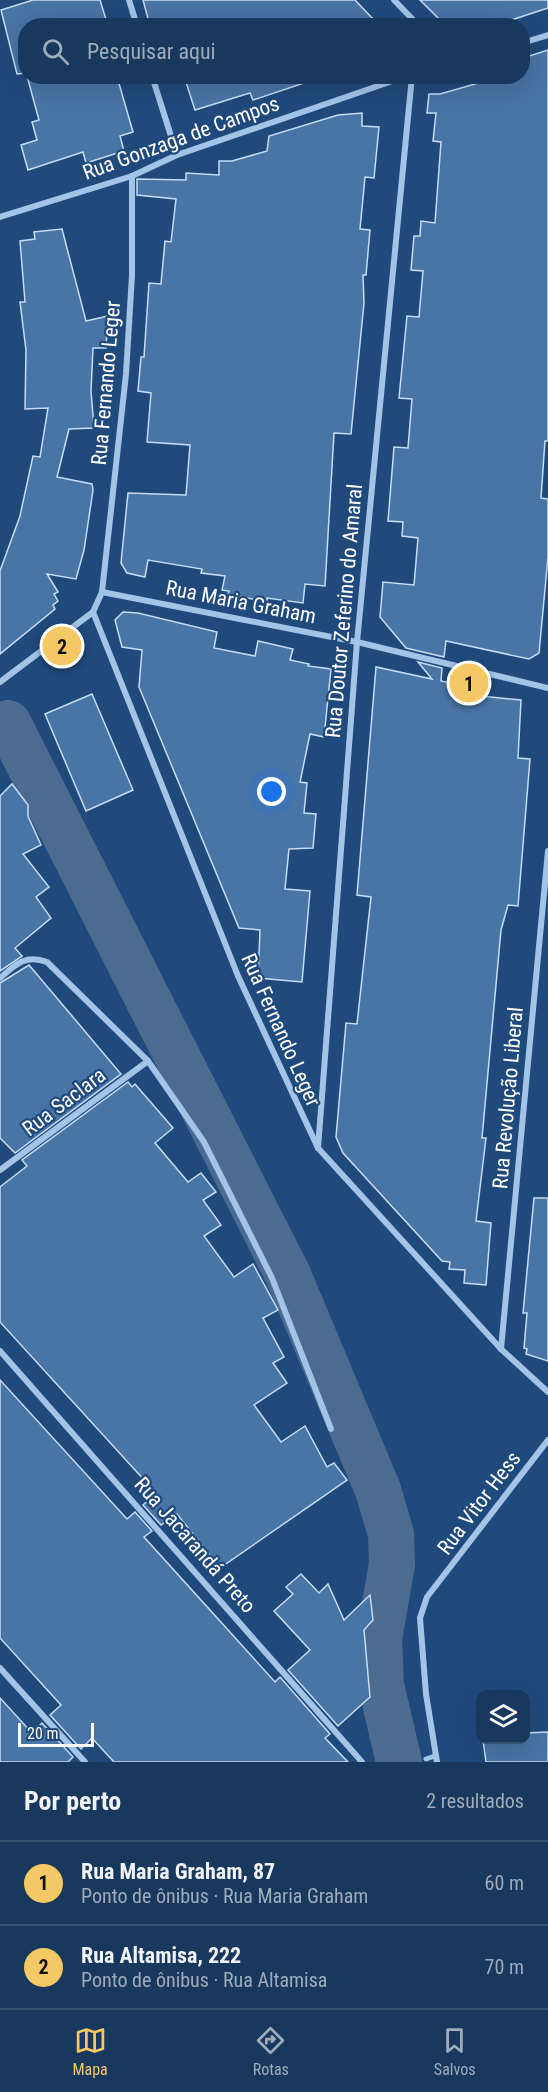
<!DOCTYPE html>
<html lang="pt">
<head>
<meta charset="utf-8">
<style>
  body { margin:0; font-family:"Roboto Condensed",sans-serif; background:#213f63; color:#f1f3f6 }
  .controls { position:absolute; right:18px; bottom:18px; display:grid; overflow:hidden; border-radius:12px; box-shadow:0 6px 24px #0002 }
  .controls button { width:54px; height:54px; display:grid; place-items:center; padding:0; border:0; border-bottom:2px solid #365272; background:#18385d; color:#f1f3f6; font:30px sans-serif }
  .scale { position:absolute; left:18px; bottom:15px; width:76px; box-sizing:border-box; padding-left:6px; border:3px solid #fff; border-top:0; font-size:16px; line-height:21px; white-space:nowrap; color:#fff; -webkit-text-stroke:4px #204a7c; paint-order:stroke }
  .you { position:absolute; left:272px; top:792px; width:21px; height:21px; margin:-15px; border:4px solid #fff; border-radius:50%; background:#1a73e8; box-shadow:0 0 0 9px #1a73e833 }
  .badge { display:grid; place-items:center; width:39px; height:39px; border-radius:50%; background:#f4c864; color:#111; font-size:20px; font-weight:700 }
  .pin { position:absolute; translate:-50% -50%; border:3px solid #fff; box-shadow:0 2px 6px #0006 }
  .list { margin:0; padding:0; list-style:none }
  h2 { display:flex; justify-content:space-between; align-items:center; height:78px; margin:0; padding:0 24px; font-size:26px }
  h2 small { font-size:20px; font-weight:400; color:#9facbc }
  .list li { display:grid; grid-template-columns:39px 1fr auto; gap:18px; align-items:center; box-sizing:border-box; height:84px; padding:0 24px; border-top:2px solid #365272 }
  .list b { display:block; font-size:22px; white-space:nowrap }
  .list p { margin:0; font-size:20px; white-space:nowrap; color:#9facbc }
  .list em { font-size:20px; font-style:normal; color:#9facbc }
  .icon { flex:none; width:33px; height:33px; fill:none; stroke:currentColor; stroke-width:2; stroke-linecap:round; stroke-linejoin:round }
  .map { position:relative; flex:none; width:548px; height:1762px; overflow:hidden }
  .search { position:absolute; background:#18385d; box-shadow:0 6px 24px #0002; left:18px; right:18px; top:18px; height:66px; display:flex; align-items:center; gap:15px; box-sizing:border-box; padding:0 21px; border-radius:24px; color:#9facbc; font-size:22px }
  .sheet { height:246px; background:#18385d }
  nav { display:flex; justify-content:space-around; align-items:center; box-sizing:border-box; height:84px; border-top:2px solid #365272; background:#18385d; font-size:16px; color:#9facbc }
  nav a { display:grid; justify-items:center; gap:3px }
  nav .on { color:#f4c864 }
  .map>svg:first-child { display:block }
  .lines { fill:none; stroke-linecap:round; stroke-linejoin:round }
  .river { stroke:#4d6b91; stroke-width:46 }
  .building { fill:#4974a6; stroke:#c6dcf5; stroke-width:1.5 }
  .pedestrian { stroke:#a3c3e7; stroke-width:5 }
  .minor { stroke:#a3c3e7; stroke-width:6 }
  .labels { text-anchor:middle; stroke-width:4.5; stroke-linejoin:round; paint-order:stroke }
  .street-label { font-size:21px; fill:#fff; stroke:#204a7c }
</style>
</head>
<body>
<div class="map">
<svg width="548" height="1762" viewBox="0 0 548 1762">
  <rect width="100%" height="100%" fill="#204a7c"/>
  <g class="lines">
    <path class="river" d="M 8,723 L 288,1275 L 378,1490 L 391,1534 L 392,1564 L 379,1639 L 381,1685 L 399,1762"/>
  </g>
  <g class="building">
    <path d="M 33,0 L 100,0 L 108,26 L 26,26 L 26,73 L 17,74 L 1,10 Z"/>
    <path d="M 143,0 L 355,0 L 373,19 L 350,26 L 150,26 Z"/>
    <path d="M 420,0 L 548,0 L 548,8 L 493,26 L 446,26 Z"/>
    <path d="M 548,50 L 548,441 L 545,441 L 541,498 L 548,499 L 548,557 L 539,653 L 529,659 L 446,641 L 444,657 L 406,648 L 380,617 L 383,582 L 414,585 L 418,538 L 402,536 L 403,522 L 388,521 L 394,447 L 408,448 L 412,399 L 399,398 L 407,316 L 419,317 L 423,271 L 411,270 L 414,236 L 420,236 L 421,221 L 435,223 L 441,142 L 433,141 L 436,113 L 427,113 L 429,94 L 440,94 L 503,76 L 522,76 L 522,71 L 526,70 L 526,57 Z"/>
    <path d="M 27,76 L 107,76 L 108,83 L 118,80 L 133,132 L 120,136 L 124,151 L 86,163 L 83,152 L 28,170 L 21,145 L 37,140 L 32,122 L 39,120 Z"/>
    <path d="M 184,76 L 312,76 L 313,80 L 253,100 L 250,93 L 195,110 Z"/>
    <path d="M 362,113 L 362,126 L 379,127 L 374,178 L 365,177 L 360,229 L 370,230 L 366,275 L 363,275 L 364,303 L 351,434 L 334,433 L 325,586 L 305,584 L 303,603 L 267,598 L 267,602 L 228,594 L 229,591 L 222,590 L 225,576 L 201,573 L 202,569 L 148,560 L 145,577 L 127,573 L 121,563 L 128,493 L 186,495 L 190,445 L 147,442 L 151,393 L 138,391 L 141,357 L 144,357 L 149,283 L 161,284 L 165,241 L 171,242 L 176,199 L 137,195 L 137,179 L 186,180 L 186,173 L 219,175 L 219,161 L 232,161 L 267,151 L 269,136 L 338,115 Z"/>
    <path d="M 62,229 L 86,321 L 108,316 L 106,348 L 93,348 L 91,391 L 94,428 L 69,429 L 57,477 L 92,484 L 93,490 L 84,550 L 76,579 L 47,574 L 58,592 L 54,594 L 58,601 L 53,605 L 55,609 L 0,654 L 0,571 L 20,516 L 33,456 L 40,457 L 48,408 L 25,409 L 26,350 L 20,302 L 25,302 L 20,241 L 35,239 L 34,232 Z"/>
    <path d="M 123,612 L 138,613 L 217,632 L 214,648 L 255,656 L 258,641 L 293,649 L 290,660 L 309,664 L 308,666 L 331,669 L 324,737 L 310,734 L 300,782 L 307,783 L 304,813 L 316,814 L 313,848 L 289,849 L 285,889 L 310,891 L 302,982 L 258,978 L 260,930 L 239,928 L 139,687 L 142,650 L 122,647 L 115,620 Z"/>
    <path d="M 418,662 L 442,668 L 441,681 L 456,684 L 456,687 L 472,689 L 471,695 L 521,700 L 518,758 L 530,759 L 518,906 L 508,905 L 501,930 L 482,1138 L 486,1138 L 476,1221 L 491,1223 L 486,1285 L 464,1283 L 465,1270 L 449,1269 L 450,1262 L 442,1261 L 343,1153 L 336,1137 L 346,1023 L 357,1024 L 371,897 L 357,895 L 376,667 L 432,679 Z"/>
    <path d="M 92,694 L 133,790 L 86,811 L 45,714 Z"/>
    <path d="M 12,784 L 28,805 L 28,816 L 41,845 L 23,854 L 49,887 L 36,897 L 51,918 L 15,948 L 22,956 L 0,971 L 0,796 Z"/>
    <path d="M 29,965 L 121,1074 L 15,1153 L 0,1138 L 0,983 Z"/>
    <path d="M 128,1082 L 132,1087 L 135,1084 L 173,1128 L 155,1143 L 188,1182 L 201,1173 L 216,1192 L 203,1200 L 221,1225 L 204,1236 L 234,1277 L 253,1264 L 278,1310 L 263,1318 L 284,1357 L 273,1363 L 287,1383 L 254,1405 L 281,1442 L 305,1426 L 327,1467 L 334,1463 L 347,1480 L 220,1568 L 177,1514 L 161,1525 L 143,1505 L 156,1493 L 0,1322 L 0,1187 L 27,1166 L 22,1160 Z"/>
    <path d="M 534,1198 L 548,1198 L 548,1361 L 526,1354 L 527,1349 L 524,1348 L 527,1313 L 523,1313 Z"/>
    <path d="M 0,1380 L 127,1519 L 135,1512 L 152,1531 L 144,1537 L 275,1682 L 280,1677 L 330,1734 L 325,1738 L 348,1762 L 114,1762 L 92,1738 L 81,1749 L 50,1715 L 61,1705 L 0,1638 Z"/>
    <path d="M 301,1574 L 319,1593 L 328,1584 L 344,1620 L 370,1595 L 373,1620 L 364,1630 L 370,1697 L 338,1726 L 288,1670 L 310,1650 L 274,1611 L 293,1594 L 286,1587 Z"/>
    <path d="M 0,1698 L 32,1733 L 42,1723 L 73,1757 L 68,1762 L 0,1762 Z"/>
    <path d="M 548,1732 L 548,1762 L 486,1762 L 483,1740 L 525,1740 L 525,1733 Z"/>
  </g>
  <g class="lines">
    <path class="pedestrian" d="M 426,1759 L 435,1756"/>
    <g class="minor">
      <path d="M 129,0 L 137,26"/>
      <path d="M 394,0 L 419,26"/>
      <path d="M 522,43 L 548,35"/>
      <path d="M 152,76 L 177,155"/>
      <path d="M 0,217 L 132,176 L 177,155 L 407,76"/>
      <path d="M 102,592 L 357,642 L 548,688"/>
      <path d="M 93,612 L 238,976 L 318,1148 L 501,1349 L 548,1392"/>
      <path d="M 0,682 L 93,612 L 102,592 L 126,374 L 132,275 L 132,176"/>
      <path d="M 0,978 C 16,964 26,954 47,962 L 148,1061 L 204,1142 L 272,1278 L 331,1429"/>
      <path d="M 318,1148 L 357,642 L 412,76"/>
      <path d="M 0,1170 L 148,1061"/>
      <path d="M 501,1349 L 548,851"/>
      <path d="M 0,1351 L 362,1762"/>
      <path d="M 0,1668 L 85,1762"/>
      <path d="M 437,1762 L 426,1694 L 420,1618 L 427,1597 L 548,1440"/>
    </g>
  </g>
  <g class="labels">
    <g class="street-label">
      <text transform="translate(181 138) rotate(-20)" y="7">Rua Gonzaga de Campos</text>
      <text transform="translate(106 383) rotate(-85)" y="7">Rua Fernando Leger</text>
      <text transform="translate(241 602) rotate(11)" y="7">Rua Maria Graham</text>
      <text transform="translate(344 611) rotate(-85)" y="7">Rua Doutor Zeferino do Amaral</text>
      <text transform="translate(281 1030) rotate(66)" y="7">Rua Fernando Leger</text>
      <text transform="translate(508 1098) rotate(-85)" y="7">Rua Revolução Liberal</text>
      <text transform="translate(64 1102) rotate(-37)" y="7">Rua Saclara</text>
      <text transform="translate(479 1503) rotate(-53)" y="7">Rua Vitor Hess</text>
      <text transform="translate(195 1545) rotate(49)" y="7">Rua Jacarandá Preto</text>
    </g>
  </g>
</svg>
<div class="controls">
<button><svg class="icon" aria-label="layers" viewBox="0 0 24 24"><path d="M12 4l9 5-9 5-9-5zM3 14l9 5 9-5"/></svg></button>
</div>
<div class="scale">20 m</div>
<div class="you"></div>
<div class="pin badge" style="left:469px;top:683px">1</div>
<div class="pin badge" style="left:62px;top:646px">2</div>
<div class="search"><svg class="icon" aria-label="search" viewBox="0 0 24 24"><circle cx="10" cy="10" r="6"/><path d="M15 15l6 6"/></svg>Pesquisar aqui</div>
</div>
<section class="sheet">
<h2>Por perto<small>2 resultados</small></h2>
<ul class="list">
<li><span class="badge">1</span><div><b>Rua Maria Graham, 87</b><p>Ponto de ônibus · Rua Maria Graham</p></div><em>60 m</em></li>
<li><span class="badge">2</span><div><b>Rua Altamisa, 222</b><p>Ponto de ônibus · Rua Altamisa</p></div><em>70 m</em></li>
</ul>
</section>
<nav>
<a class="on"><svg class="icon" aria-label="map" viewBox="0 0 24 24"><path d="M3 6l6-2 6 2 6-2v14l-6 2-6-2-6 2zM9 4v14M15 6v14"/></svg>Mapa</a>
<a><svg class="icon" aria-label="directions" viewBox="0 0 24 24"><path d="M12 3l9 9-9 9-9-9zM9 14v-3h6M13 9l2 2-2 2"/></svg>Rotas</a>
<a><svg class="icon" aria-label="saved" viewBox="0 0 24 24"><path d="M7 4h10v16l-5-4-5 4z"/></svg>Salvos</a>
</nav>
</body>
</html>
